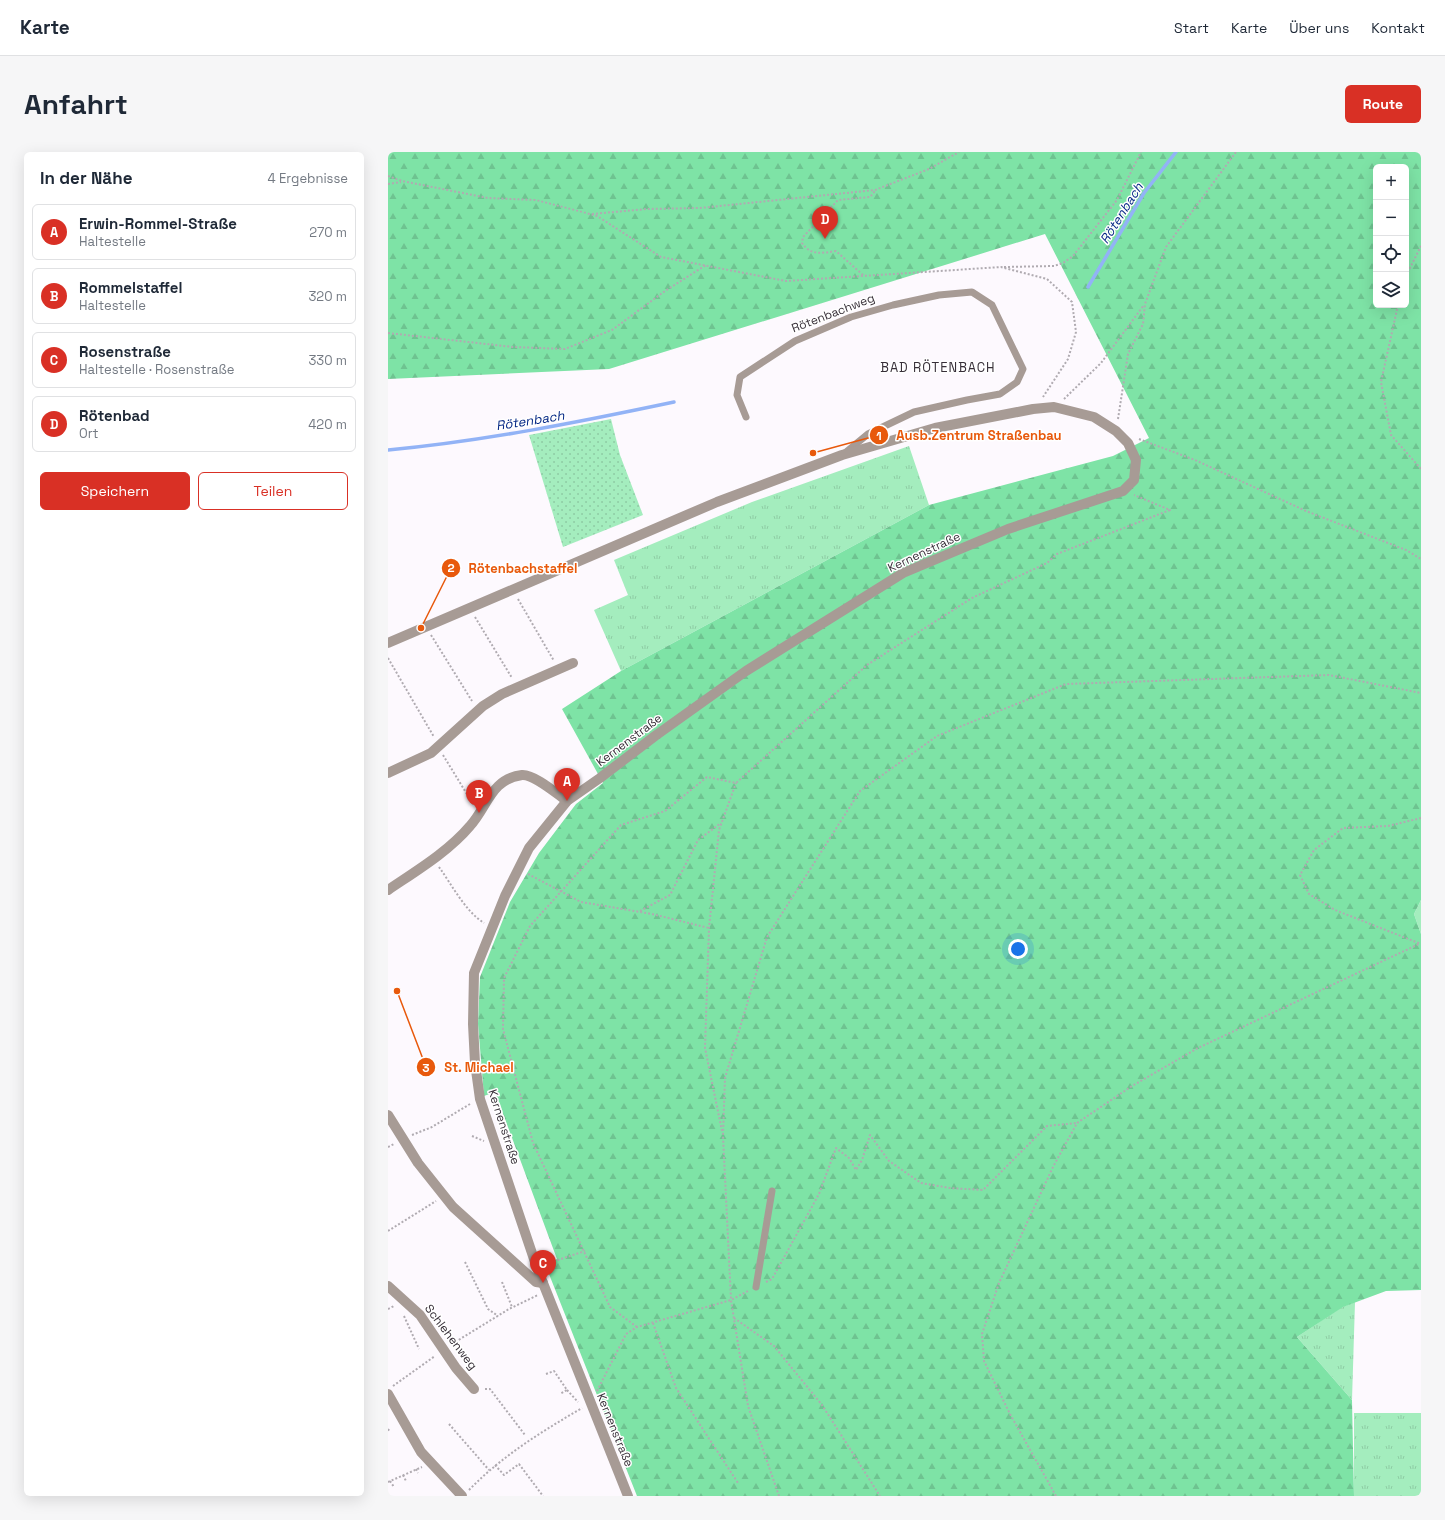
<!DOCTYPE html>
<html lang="de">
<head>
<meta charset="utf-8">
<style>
  body { margin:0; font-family:"Space Grotesk",sans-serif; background:#f6f6f7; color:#1f2937 }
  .controls { position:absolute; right:12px; top:12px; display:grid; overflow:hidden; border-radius:6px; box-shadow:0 4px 16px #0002 }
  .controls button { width:36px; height:36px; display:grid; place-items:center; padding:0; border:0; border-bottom:1px solid #e0e1e3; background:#fff; color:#1f2937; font:20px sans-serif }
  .you { position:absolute; left:630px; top:797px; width:14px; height:14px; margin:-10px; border:3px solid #fff; border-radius:50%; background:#1a73e8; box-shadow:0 0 0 6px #1a73e833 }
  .badge { display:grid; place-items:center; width:26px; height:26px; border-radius:50%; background:#d93025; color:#fff; font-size:13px; font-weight:700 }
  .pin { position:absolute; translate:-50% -33px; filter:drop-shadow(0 1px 2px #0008) }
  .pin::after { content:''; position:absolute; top:21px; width:14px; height:12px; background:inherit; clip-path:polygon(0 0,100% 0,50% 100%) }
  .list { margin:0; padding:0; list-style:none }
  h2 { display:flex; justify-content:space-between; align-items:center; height:52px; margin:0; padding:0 16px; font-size:17px }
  h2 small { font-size:13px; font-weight:400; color:#747a83 }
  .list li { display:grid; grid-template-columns:26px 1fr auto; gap:12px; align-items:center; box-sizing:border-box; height:56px; margin:0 8px 8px; padding:0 8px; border:1px solid #e0e1e3; border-radius:6px }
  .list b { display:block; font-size:15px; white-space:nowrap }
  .list p { margin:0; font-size:13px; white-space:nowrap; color:#747a83 }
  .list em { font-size:13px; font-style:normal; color:#747a83 }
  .actions { display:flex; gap:8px; padding:12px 16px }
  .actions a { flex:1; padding:9px 0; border:1px solid #d93025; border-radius:6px; text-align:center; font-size:14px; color:#d93025 }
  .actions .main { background:#d93025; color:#fff }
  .icon { flex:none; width:22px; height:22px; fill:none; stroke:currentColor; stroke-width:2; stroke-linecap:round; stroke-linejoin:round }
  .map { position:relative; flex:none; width:1033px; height:1344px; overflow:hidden; border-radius:6px }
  header { display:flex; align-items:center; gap:24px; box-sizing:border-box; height:56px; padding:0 20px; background:#fff; border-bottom:1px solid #e0e1e3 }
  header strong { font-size:19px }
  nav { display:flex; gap:22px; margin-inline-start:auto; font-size:14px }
  .intro { display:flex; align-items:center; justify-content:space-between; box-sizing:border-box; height:96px; padding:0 24px }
  h1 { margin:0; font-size:28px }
  .button { padding:10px 18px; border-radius:6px; background:#d93025; color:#fff; font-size:14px; font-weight:700 }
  main { display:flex; gap:24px; padding:0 24px }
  aside { flex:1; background:#fff; border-radius:6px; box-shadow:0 4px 16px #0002 }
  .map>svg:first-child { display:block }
  .grass { fill:url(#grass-tufts) }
  .forest { fill:url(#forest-firs); fill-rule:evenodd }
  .garden { fill:url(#garden-dots) }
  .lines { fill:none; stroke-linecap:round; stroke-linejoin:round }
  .stream { stroke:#92b3f6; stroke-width:3.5 }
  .path { stroke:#b0abb1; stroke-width:2; stroke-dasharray:2 2; stroke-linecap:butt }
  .lane { stroke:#a79b95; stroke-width:7 }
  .street { stroke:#a79b95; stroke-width:10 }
  .labels { text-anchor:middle; stroke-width:3; stroke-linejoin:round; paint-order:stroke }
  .street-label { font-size:12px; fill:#372f38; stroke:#fff }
  .water-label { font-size:13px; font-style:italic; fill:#042684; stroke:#fff }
  .neighbourhood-label { font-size:13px; letter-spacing:1px; fill:#372f38; stroke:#fff }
  .leader { fill:none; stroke:#e8590c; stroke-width:1.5 }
  .callout-dot { fill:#e8590c; stroke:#fff; stroke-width:1.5 }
  .mark-label { font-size:12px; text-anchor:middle; font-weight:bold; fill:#fff }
  .callout-label { font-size:13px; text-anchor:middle; font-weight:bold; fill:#e8590c; stroke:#fff; stroke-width:3; stroke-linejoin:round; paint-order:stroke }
</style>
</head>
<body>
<header>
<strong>Karte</strong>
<nav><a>Start</a><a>Karte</a><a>Über uns</a><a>Kontakt</a></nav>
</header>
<div class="intro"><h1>Anfahrt</h1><a class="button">Route</a></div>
<main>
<aside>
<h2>In der Nähe<small>4 Ergebnisse</small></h2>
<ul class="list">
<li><span class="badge">A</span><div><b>Erwin-Rommel-Straße</b><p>Haltestelle</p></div><em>270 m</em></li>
<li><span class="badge">B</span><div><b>Rommelstaffel</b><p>Haltestelle</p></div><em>320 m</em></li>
<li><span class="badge">C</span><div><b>Rosenstraße</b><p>Haltestelle · Rosenstraße</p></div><em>330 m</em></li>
<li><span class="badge">D</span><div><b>Rötenbad</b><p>Ort</p></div><em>420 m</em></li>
</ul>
<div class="actions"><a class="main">Speichern</a><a>Teilen</a></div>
</aside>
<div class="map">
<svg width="1033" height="1344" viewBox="0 0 1033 1344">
  <defs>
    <pattern id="grass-tufts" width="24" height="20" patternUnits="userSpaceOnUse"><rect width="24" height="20" fill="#a4edbe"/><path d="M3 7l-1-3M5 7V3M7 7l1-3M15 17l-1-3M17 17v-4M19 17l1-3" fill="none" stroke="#8ecca4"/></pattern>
    <pattern id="forest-firs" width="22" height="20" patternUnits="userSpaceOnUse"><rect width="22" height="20" fill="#7ee3a6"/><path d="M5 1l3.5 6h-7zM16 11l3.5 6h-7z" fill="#6ec390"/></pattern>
    <pattern id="garden-dots" width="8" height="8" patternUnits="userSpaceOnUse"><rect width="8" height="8" fill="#a4edbe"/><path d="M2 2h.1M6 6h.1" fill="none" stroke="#8ecca4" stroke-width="1.8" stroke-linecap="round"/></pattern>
  </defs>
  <rect width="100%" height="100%" fill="#fdf9fe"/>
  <g class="grass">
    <path d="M 521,294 L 541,353 L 233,519 L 206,458 L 240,443 L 226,408 L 364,350 Z"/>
    <path d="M 1033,748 L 1033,782 L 1026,762 Z"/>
    <path d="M 967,1150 L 964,1248 L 909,1185 L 954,1155 Z"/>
    <rect x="966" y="1261" width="67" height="83"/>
  </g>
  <path class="forest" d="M 0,0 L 1033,0 L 1033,748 L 1026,762 L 1033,782 L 1033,1138 L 998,1139 L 955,1155 L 909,1185 L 964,1248 L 966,1344 L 249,1344 L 157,1112 L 169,1107 L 107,940 L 96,944 L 90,872 L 92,825 L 122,750 L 151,701 L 188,652 L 215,631 L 174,557 L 233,519 L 541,353 L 725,304 L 761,286 L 657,82 L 221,217 L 0,227 ZM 988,15 L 1018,15 L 1018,153 L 988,153 Z"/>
  <path class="garden" d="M 223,267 L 232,303 L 255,363 L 175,395 L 141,283 Z"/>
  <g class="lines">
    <g class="stream">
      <path d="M 700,135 L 756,41 L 788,0"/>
      <path d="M 0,298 C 96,289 191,270 286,250"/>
    </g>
    <g class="path">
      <path d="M 0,24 L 14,29 L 100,46 L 148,48 L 202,62 L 209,64 L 273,105 L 398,129 L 613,115 L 659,127 L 684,150 L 688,180 L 680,207 L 655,245"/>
      <path d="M 0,32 L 13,30"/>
      <path d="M 204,62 L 259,57 L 312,56 L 487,38 L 541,17 L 571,0"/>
      <path d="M 616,115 L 666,114 L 675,111 L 685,104 L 729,48 L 753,0"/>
      <path d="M 475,123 L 448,99 C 434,101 423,104 414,91 L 415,85 L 450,48 L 482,45 L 487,39"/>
      <path d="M 1018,124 L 1033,94"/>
      <path d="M 1010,153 L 993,230 L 1003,283 L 1033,317"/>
      <path d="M 0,181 L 125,195 L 177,197 L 224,178 L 277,139 L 318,113"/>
      <path d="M 676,247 L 713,211 L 756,153"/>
      <path d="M 730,267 L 740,202 L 755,172 L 757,152 L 778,95 L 848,0"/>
      <path d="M 751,287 L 807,308 L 918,359 L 1018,398 L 1033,407"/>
      <path d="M 130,447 L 166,509"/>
      <path d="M 87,465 L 124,526"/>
      <path d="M 43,483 L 84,549"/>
      <path d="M 0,506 L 46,585"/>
      <path d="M 55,603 L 85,652"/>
      <path d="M 1033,666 L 1000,674 L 955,676 L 926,698 L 912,723 L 921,742 L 947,758 L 1033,792"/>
      <path d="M 51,715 C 64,733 77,759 96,771"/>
      <path d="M 140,722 L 193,750 L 264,762 L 321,776"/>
      <path d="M 252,759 L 282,743 L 310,688 L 333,671"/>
      <path d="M 334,979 L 317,896 L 321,776 L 331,678 L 348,631"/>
      <path d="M 24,983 L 44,975 L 82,952"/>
      <path d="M 84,984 L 96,989"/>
      <path d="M 0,995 L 6,992"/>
      <path d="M 0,1079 L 48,1049"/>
      <path d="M 77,1110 L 100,1157 L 110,1164"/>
      <path d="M 158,1112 L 197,1099"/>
      <path d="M 114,1130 L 124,1155"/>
      <path d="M 378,1130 L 384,1127 L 431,1042 L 448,996 L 461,1006 L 468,1018 L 474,1008 L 482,983 L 501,1009 L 533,1031 L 562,1036 L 595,1038 L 659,974 L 689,971"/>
      <path d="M 0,1157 L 6,1154"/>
      <path d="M 16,1164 L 31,1197"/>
      <path d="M 346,1166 L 386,1194 L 434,1253 L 492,1344"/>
      <path d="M 265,1171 L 288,1236 L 350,1331"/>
      <path d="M 249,1175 L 222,1155 L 145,991 L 115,877 L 116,826 L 142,774 L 233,673 L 277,659 L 319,625 L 348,631 L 479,513 L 584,446 L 659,411 L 669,402 L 782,358 L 746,343"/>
      <path d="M 64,1192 L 121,1157 L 150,1143"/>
      <path d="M 158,1222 L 166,1219 L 179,1238 L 172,1242"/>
      <path d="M 5,1234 L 47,1204"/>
      <path d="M 97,1237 L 102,1237 L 137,1283"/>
      <path d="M 179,1238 L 190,1250"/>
      <path d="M 209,1239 L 238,1182 L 249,1175 L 343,1148 L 360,1139"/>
      <path d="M 61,1272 L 101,1318"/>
      <path d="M 0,1277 L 2,1280"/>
      <path d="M 107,1313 L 116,1323 L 131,1312 L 155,1344"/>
      <path d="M 28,1317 L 30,1321"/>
      <path d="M 15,1323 L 18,1329"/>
      <path d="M 2,1329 L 6,1335"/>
      <path d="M 0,1330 L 34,1315"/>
      <path d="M 81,1338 C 114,1304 153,1280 194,1256"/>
      <path d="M 391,1344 L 360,1254 L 343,1148 L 335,984 L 337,926 L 379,785 L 472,639 L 549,584 L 678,532 L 941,523 L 1033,541"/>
      <path d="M 668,1344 L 622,1262 L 596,1209 L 594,1182 L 611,1131 L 665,1015 L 689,971 L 744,934 L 810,896 L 1031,792"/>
    </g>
    <g class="lane">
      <path d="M 358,265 L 349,243 L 352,225 L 407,189 L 463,165 L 505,153 L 551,143 L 584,140 L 604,153 L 635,217 L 629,230 L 612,242 L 579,248 L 526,260 L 480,282 L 457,301"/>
      <path d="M 368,1135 L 384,1039"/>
    </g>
    <g class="street">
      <path d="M 0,491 L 329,350 L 454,303 L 547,276 L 645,257 L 666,255 L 706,265 L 728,279 L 740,291 L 748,308 L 746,328 L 735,339 L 620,377 L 515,421 L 358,519 L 267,584 L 212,626 L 179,649 L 141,696 L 117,744 L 86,821 L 85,872 L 87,911 L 92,947 L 149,1116 L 240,1344"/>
      <path d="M 0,621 L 43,601 L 95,554 L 114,542 L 185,511"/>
      <path d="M 0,738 C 28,719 60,700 82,674 C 100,654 103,627 134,623 C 146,622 169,642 179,649"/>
      <path d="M 0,963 L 30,1011 L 65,1055 L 148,1130 L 155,1131"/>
      <path d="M 0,1134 L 32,1163 L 68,1216 L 86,1237"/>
      <path d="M 0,1242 L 33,1300 L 74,1344"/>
    </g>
  </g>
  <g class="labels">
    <g class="street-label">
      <text transform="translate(445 161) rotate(-21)" y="4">Rötenbachweg</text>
      <text transform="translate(536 400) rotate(-25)" y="4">Kernenstraße</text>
      <text transform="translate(241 588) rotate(-37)" y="4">Kernenstraße</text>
      <text transform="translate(116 975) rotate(72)" y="4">Kernenstraße</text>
      <text transform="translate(63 1185) rotate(53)" y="4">Schlehenweg</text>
      <text transform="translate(227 1278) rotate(68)" y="4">Kernenstraße</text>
    </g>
    <g class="water-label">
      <text transform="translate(733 61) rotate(-58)" y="5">Rötenbach</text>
      <text transform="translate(142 268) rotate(-9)" y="5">Rötenbach</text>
    </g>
    <g class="neighbourhood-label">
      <text x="550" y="220">BAD RÖTENBACH</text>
    </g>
  </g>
  <path class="leader" d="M425 301L491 283M33 476L63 416M9 839L38 915"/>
  <g class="callout-dot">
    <circle cx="425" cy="301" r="4"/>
    <circle cx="33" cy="476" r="4"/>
    <circle cx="9" cy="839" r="4"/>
    <circle cx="491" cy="283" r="10"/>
    <circle cx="63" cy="416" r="10"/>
    <circle cx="38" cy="915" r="10"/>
  </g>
  <g class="mark-label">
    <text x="491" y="288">1</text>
    <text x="63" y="420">2</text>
    <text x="38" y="920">3</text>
  </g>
  <g class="callout-label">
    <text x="591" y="288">Ausb.Zentrum Straßenbau</text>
    <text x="135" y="421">Rötenbachstaffel</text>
    <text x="91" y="920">St. Michael</text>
  </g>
</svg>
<div class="controls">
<button>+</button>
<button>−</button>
<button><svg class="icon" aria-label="locate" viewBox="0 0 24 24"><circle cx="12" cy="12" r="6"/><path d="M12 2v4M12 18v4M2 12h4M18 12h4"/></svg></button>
<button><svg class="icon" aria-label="layers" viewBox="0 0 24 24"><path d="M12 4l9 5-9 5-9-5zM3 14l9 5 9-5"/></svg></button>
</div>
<div class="you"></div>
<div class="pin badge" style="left:179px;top:649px">A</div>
<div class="pin badge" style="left:91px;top:661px">B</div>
<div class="pin badge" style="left:155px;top:1131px">C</div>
<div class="pin badge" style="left:437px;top:87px">D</div>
</div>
</main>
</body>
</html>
